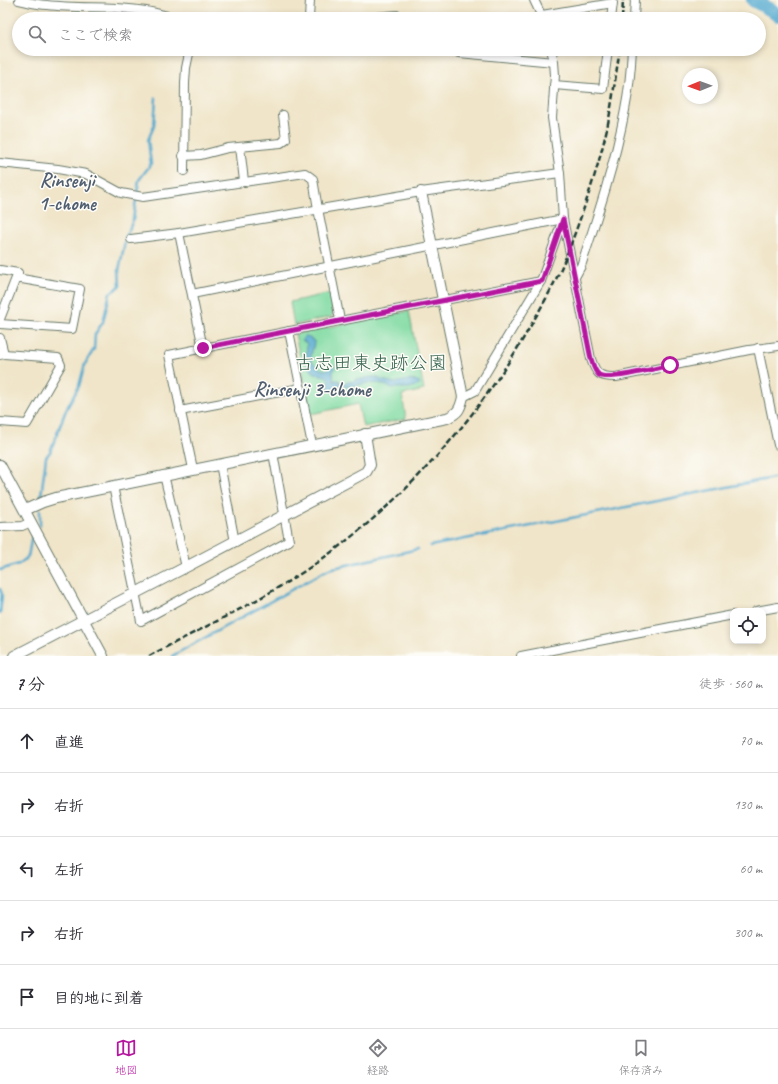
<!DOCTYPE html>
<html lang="ja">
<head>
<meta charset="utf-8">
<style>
  body { margin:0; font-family:Caveat,"Klee One",sans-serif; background:#f7f7f7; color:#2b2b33 }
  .controls { position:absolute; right:12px; bottom:12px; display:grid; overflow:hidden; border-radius:8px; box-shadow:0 2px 6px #0003 }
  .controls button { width:36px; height:36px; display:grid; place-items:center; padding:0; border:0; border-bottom:1px solid #e1e1e2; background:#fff; color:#2b2b33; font:20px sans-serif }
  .compass { position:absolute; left:682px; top:68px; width:36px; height:36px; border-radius:50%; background:#fff; box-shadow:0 2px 6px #0003; rotate:269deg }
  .stop { position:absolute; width:12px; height:12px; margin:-9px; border:3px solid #b5179e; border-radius:50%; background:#fff }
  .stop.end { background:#b5179e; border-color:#fff; box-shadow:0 1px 4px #0008 }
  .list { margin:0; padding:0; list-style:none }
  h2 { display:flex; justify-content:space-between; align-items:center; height:52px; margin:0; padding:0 16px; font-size:17px }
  h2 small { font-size:13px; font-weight:400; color:#7c7c81 }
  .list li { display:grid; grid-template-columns:26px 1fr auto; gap:12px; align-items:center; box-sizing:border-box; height:64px; padding:0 16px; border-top:1px solid #e1e1e2 }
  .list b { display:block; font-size:15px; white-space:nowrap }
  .list em { font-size:13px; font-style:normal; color:#7c7c81 }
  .icon { flex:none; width:22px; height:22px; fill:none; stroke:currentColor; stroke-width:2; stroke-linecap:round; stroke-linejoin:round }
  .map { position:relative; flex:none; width:778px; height:656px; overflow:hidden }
  .search { position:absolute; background:#fff; box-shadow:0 2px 6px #0003; left:12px; right:12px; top:12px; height:44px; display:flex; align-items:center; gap:10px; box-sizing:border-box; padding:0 14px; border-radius:22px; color:#7c7c81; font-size:15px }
  .sheet { height:372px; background:#fff }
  nav { display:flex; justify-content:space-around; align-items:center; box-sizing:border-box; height:56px; border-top:1px solid #e1e1e2; background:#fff; font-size:11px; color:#7c7c81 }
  nav a { display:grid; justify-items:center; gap:2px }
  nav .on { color:#b5179e }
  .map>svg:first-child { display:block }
  .green { fill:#7fdaa1; stroke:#4f8c6a }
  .water { fill:#51a8ce; stroke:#387281 }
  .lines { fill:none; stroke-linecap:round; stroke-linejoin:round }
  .stream { stroke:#51a8ce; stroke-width:2.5 }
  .river { stroke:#51a8ce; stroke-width:14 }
  .minor-casing { stroke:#687868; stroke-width:10 }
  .tertiary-casing { stroke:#687868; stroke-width:12 }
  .minor { stroke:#fff; stroke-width:8 }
  .tertiary { stroke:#fff; stroke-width:10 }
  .rail { stroke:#1f3d34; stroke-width:2.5; stroke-dasharray:6 3; stroke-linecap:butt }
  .route { stroke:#b5179e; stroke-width:5 }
  .labels { text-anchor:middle; stroke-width:3; stroke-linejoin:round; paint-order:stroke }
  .park-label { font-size:19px; fill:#37644f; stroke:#fdfcf7 }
  .neighbourhood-label { font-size:20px; font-weight:bold; fill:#515f71; stroke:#fdfcf7 }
</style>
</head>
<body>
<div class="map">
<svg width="778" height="656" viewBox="0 0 778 656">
  <rect width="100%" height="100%" fill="#fdfcf7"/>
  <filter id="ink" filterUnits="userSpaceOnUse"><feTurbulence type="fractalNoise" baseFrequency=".025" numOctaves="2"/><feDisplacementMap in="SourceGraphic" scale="8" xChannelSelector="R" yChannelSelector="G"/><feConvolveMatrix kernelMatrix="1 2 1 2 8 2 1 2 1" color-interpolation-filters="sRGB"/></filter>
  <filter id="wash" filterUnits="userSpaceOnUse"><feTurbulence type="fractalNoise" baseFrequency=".012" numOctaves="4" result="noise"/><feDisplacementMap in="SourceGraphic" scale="16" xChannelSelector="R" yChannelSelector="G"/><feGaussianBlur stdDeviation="0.9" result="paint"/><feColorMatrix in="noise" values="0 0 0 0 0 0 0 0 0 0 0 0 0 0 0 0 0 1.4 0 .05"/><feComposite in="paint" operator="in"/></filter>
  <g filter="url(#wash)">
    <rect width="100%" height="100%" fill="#f0e5c9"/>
    <g class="green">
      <path d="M 330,293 L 333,314 L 331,317 L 294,325 L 290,302 Z"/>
      <path d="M 409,311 L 424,390 L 402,395 L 406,419 L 363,427 L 358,404 L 311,414 L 295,334 Z"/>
    </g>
    <path class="water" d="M 305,335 L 314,341 C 314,349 311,351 311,360 L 320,369 L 327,370 L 329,369 L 329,364 L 333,365 L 335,368 L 333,372 L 334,382 L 335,380 L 339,380 L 340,383 L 355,381 L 355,379 L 357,379 L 358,380 L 370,377 L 378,377 L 379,379 L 394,383 L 408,380 L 419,381 L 420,385 L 409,388 L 392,388 L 378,383 L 372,384 L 369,383 L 346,387 L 341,385 L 330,391 L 328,389 C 329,385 330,380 327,377 C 324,375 318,375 315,373 C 305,368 306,353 307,344 L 302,340 Z"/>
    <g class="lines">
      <g class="stream">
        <path d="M 41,496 L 46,457 L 50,452 L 66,410 L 79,386 L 85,364 L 94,349 L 95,334 L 103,322 L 110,293 L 120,286 L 119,270 L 126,237 L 133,220 L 139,180 L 151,164 L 148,140 L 154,126 L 156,98"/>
        <path d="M 40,509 L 40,526"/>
        <path d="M 430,546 L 778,477"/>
        <path d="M 0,570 L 19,564 L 28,557 L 32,535"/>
        <path d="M 0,589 L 2,594 L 0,613"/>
        <path d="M 172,656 L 329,569 L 418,549"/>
      </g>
      <path class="river" d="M 753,0 L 773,11 L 778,15"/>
    </g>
  </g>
  <g filter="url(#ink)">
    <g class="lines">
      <g class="minor-casing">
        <g id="minor">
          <path d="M 19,0 C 28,2 38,5 47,5 C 90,10 135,3 176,19"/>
          <path d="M 534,0 L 543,19"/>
          <path d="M 542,15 L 613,3 L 611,19"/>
          <path d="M 309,19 L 310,0"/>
          <path d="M 354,19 L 397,15"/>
          <path d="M 634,19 L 635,0"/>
          <path d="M 551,49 L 554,62 L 555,75 L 552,118 L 560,173 L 563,219 L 591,359 C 596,374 599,377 616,377 L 749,350 L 778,346"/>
          <path d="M 459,53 L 554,62"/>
          <path d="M 554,85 L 603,89 L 608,49"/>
          <path d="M 240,147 L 244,181"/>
          <path d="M 183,156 L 201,155 L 228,148 L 281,143 L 286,139 L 283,115"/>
          <path d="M 0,163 L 58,169 L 86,174 L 121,193 L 143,197 L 305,173 L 313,179 L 318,209 L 340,320"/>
          <path d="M 184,171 L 185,83 L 186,68 L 190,49"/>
          <path d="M 179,233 L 203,348"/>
          <path d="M 131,239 L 179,233 L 421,192 L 560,173"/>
          <path d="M 0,270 L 18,273 L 18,279"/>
          <path d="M 575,277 L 581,266 C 598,215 615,163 625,110 C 629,90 631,69 632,49"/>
          <path d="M 192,294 L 563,219"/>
          <path d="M 0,319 L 16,278 L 80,289 L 72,329 L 0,324"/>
          <path d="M 289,331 L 312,445"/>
          <path d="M 0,338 L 4,354 L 0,355"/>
          <path d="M 758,348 L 778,445"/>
          <path d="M 463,397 L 475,391 L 541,281 L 563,219"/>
          <path d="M 180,411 L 301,388"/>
          <path d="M 0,422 L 27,424 L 61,365 L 58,358 L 4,354"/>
          <path d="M 220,464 L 235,542"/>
          <path d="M 193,469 L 169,355 L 541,281"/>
          <path d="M 164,475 L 186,567"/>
          <path d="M 113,486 L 141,621 L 289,541 L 273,453"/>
          <path d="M 0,527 L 22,526 L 31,522"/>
          <path d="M 756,611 L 778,607"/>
          <path d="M 521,656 L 733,615"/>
        </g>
      </g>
      <g class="tertiary-casing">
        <g id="tertiary">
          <path d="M 0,465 L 103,656"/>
          <path d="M 25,510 L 43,502 L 56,498 L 447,418 C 458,413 460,410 463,397 L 421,192"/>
          <path d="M 14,656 L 186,567 L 366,472 L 370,465 L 365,434"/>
        </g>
      </g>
      <use href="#minor" class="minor"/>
      <use href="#tertiary" class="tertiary"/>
      <g class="rail">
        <path d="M 622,19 L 623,0"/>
        <path d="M 149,656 C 204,627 261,601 312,566 C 405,502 481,416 535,318 C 548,296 560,273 569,249 C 583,212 596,175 605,137 C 612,108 615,78 620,49"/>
      </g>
    </g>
  </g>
  <g class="lines" filter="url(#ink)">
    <path class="route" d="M 203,348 L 542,281 L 563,219 L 591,359 C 593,364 594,371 599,375 C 609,381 657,368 670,365"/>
  </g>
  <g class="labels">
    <g class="park-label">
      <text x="371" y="369">古志田東史跡公園</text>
    </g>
    <g class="neighbourhood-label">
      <text x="67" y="187">Rinsenji<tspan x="67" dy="23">1-chome</tspan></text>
      <text x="312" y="396">Rinsenji 3-chome</text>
    </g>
  </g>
</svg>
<div class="controls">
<button><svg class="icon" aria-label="locate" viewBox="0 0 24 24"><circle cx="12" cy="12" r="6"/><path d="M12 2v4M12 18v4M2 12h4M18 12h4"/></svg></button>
</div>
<svg class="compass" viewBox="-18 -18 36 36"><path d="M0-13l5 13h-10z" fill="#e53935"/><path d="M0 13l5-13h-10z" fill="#7c7c81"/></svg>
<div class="stop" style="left:670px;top:365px"></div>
<div class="stop end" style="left:203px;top:348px"></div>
<div class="search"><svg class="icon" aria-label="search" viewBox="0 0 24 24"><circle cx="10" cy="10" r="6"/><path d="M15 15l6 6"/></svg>ここで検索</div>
</div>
<section class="sheet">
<h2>7 分<small>徒歩 · 560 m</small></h2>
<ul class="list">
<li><svg class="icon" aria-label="ahead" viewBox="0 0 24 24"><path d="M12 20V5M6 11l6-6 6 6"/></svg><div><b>直進</b></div><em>70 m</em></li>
<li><svg class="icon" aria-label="right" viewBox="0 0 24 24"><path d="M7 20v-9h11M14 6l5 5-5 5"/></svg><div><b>右折</b></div><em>130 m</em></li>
<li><svg class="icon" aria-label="left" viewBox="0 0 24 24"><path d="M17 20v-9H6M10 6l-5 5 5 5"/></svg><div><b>左折</b></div><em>60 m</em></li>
<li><svg class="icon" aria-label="right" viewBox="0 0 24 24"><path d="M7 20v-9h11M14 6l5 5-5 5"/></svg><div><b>右折</b></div><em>300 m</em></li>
<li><svg class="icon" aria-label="arrive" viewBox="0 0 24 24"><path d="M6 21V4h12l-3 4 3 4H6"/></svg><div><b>目的地に到着</b></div></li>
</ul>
</section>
<nav>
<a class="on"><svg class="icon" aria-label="map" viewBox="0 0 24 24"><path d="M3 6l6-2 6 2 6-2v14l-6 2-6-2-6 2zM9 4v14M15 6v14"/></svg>地図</a>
<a><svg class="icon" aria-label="directions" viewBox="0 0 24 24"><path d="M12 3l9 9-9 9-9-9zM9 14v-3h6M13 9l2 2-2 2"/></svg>経路</a>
<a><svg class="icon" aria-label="saved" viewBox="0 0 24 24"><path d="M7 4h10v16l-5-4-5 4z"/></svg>保存済み</a>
</nav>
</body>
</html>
